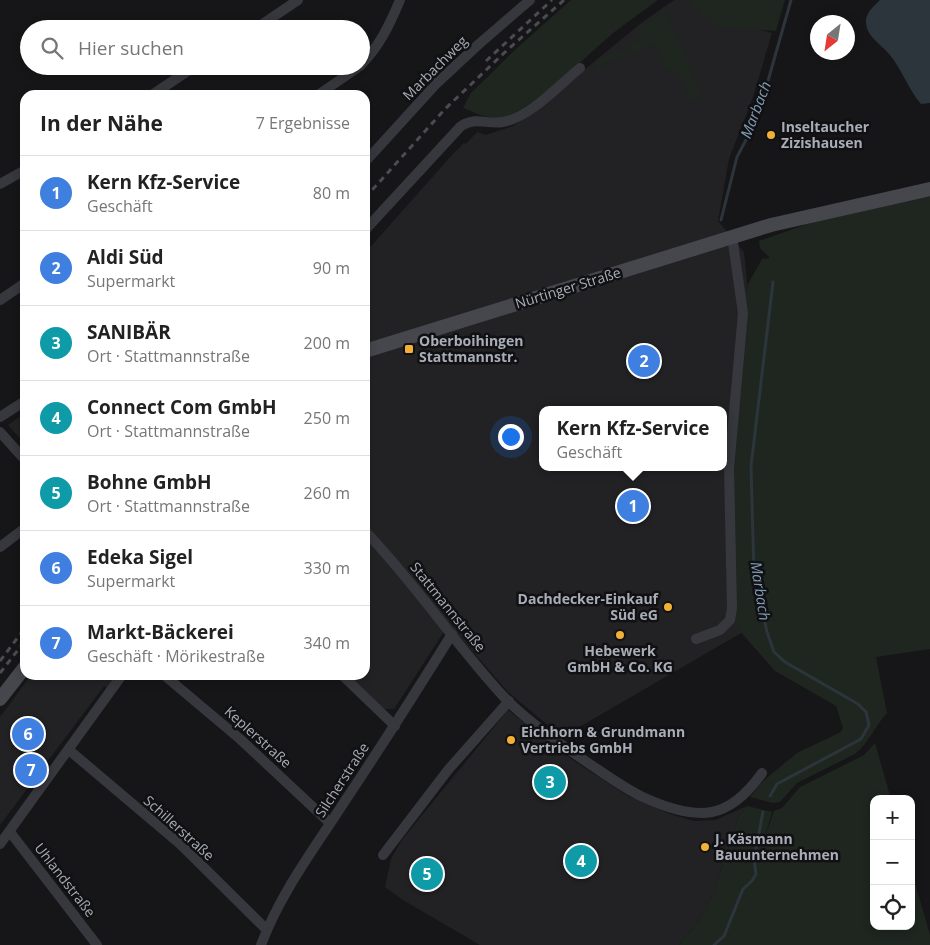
<!DOCTYPE html>
<html lang="de">
<head>
<meta charset="utf-8">
<style>
  body { margin:0; font-family:"Open Sans",sans-serif; background:#f6f6f6; color:#222 }
  .controls { position:absolute; right:15px; bottom:15px; display:grid; overflow:hidden; border-radius:10px; box-shadow:0 2px 8px #0003 }
  .controls button { width:45px; height:45px; display:grid; place-items:center; padding:0; border:0; border-bottom:1px solid #e0e0e0; background:#fff; color:#222; font:25px sans-serif }
  .compass { position:absolute; left:810px; top:15px; width:45px; height:45px; border-radius:50%; background:#fff; box-shadow:0 2px 8px #0003; rotate:210deg }
  .you { position:absolute; left:510px; top:436px; width:18px; height:18px; margin:-12px; border:4px solid #fff; border-radius:50%; background:#1a73e8; box-shadow:0 0 0 8px #1a73e833 }
  .badge { display:grid; place-items:center; width:32px; height:32px; border-radius:50%; background:#db2777; color:#fff; font-size:16px; font-weight:700 }
  .pin { position:absolute; translate:-50% -50%; border:2px solid #fff; box-shadow:0 1px 5px #0006 }
  .popup { position:absolute; left:539px; top:406px; width:188px; height:65px; box-sizing:border-box; display:grid; place-content:center; border-radius:10px; background:#fff; filter:drop-shadow(0 1px 4px #0005); font-size:16px; white-space:nowrap; color:#767676 }
  .popup b { font-size:19px; color:#222 }
  .popup::after { content:''; position:absolute; left:50%; top:100%; margin-left:-10px; border:10px solid transparent; border-top-color:#fff }
  .list { margin:0; padding:0; list-style:none }
  h2 { display:flex; justify-content:space-between; align-items:center; height:65px; margin:0; padding:0 20px; font-size:21px }
  h2 small { font-size:16px; font-weight:400; color:#767676 }
  .list li { display:grid; grid-template-columns:32px 1fr auto; gap:15px; align-items:center; box-sizing:border-box; height:75px; padding:0 20px; border-top:1px solid #e0e0e0 }
  .list b { display:block; font-size:19px; white-space:nowrap }
  .list p { margin:0; font-size:16px; white-space:nowrap; color:#767676 }
  .list em { font-size:16px; font-style:normal; color:#767676 }
  .icon { flex:none; width:28px; height:28px; fill:none; stroke:currentColor; stroke-width:2; stroke-linecap:round; stroke-linejoin:round }
  .map { position:relative; flex:none; width:930px; height:945px; overflow:hidden }
  .search { position:absolute; background:#fff; box-shadow:0 2px 8px #0003; left:20px; top:20px; width:350px; height:55px; display:flex; align-items:center; gap:12px; box-sizing:border-box; padding:0 18px; border-radius:28px; color:#767676; font-size:19px }
  .panel { position:absolute; background:#fff; box-shadow:0 2px 8px #0003; left:20px; top:90px; width:350px; height:590px; border-radius:15px }
  .map>svg:first-child { display:block }
  .built { fill:#222225; fill-rule:evenodd }
  .green { fill:#1e261f }
  .water { fill:#2c353c }
  .lines { fill:none; stroke-linecap:round; stroke-linejoin:round }
  .stream { stroke:#2c353c; stroke-width:3 }
  .street { stroke:#37383d; stroke-width:10 }
  .secondary { stroke:#45474d; stroke-width:14 }
  .rail { stroke:#4a4c52; stroke-width:3; stroke-dasharray:6 5; stroke-linecap:butt }
  .poi-dot { fill:#f2b134; stroke:#111113; stroke-width:2 }
  .labels { text-anchor:middle; stroke-width:5; stroke-linejoin:round; paint-order:stroke }
  .street-label { font-size:14px; fill:#a8adb8; stroke:#111113 }
  .poi-label { font-size:14px; font-weight:bold; fill:#a8adb8; stroke:#111113; text-anchor:start }
  .water-label { font-size:15px; font-style:italic; fill:#7f9bb3; stroke:#111113 }
</style>
</head>
<body>
<div class="map">
<svg width="930" height="945" viewBox="0 0 930 945">
  <rect width="100%" height="100%" fill="#161618"/>
  <g class="built">
    <path d="M 674,0 L 710,0 L 744,25 L 772,33 L 753,97 L 729,159 L 718,221 L 744,252 L 750,313 L 743,632 L 562,737 L 508,692 L 449,624 L 394,709 L 383,709 L 349,675 L 365,675 L 365,253 L 452,155 L 464,143 L 466,144 L 477,132 L 486,135 L 513,126 L 528,116 L 640,24 ZM 543,410 L 723,410 L 723,467 L 543,467 Z"/>
    <path d="M 25,413 L 25,444 L 8,425 Z"/>
    <path d="M 31,675 L 116,675 L 107,688 L 104,686 L 0,825 L 0,717 Z"/>
    <path d="M 508,710 L 571,759 L 628,796 L 670,814 L 694,821 L 716,820 L 747,806 L 739,816 L 714,892 L 698,922 L 679,945 L 480,945 L 403,900 L 385,887 L 391,859 L 401,841 Z"/>
  </g>
  <g class="green">
    <path d="M 571,0 L 658,0 C 643,11 627,22 612,34 C 586,56 533,110 503,117 C 488,120 476,113 463,108 L 471,93 L 517,48 Z"/>
    <path d="M 685,0 L 785,0 L 776,31 L 723,27 L 703,16 Z"/>
    <path d="M 664,10 L 685,53 L 701,98 L 690,102 L 681,76 L 676,77 L 673,69 L 666,72 L 656,44 L 599,65 L 602,71 L 599,73 L 592,66 L 612,50 L 617,55 L 641,38 L 636,31 Z"/>
    <path d="M 930,195 L 930,649 L 876,657 L 887,713 C 875,726 869,743 855,754 L 797,783 L 780,802 L 773,803 L 750,797 L 763,781 L 797,753 L 841,732 L 843,728 L 836,706 L 775,671 L 738,629 L 734,616 L 732,467 L 748,326 L 748,284 L 762,259 L 770,258 L 760,248 L 759,241 L 816,221 Z"/>
    <path d="M 875,743 L 891,799 L 874,799 L 874,926 L 911,926 L 911,869 L 930,935 L 930,945 L 679,945 L 698,922 L 714,892 L 739,816 L 747,806 L 772,812 L 764,840 L 774,811 L 782,808 L 800,787 L 864,755 Z"/>
  </g>
  <path class="water" d="M 880,0 L 930,0 L 930,103 L 921,104 C 908,89 902,69 889,54 C 881,44 867,37 866,23 C 865,13 874,6 880,0 Z"/>
  <g class="lines">
    <g class="stream">
      <path d="M 721,220 L 737,157 L 748,136 L 764,95 L 791,0"/>
      <path d="M 770,796 L 777,784 L 861,739 L 869,725 L 866,712 L 858,704 L 785,662 L 774,652 L 767,632 L 754,574 L 751,466 L 773,282"/>
      <path d="M 714,945 L 724,936 L 743,889 L 752,881 L 756,874 L 754,859 L 763,812"/>
    </g>
    <g class="street">
      <path d="M 255,29 L 298,0"/>
      <path d="M 361,65 C 380,45 389,26 400,0"/>
      <path d="M 152,95 L 195,66"/>
      <path d="M 318,95 L 360,66"/>
      <path d="M 365,162 L 437,83 L 479,44 L 530,0"/>
      <path d="M 0,184 L 25,170"/>
      <path d="M 365,230 L 461,126 C 478,116 486,125 503,122 C 530,117 558,86 580,68"/>
      <path d="M 0,300 L 25,283"/>
      <path d="M 0,417 L 25,401"/>
      <path d="M 0,432 L 25,460"/>
      <path d="M 365,531 C 415,583 455,644 504,697 C 530,724 569,750 600,771 C 615,781 629,791 645,798 C 665,807 690,816 712,812 C 733,808 750,790 762,773"/>
      <path d="M 0,547 L 25,528"/>
      <path d="M 696,639 L 720,630 L 730,620 L 732,608 L 729,468 L 743,313 L 732,236"/>
      <path d="M 164,675 L 240,739 L 330,823"/>
      <path d="M 342,675 L 395,726"/>
      <path d="M 69,750 L 180,844 L 267,930"/>
      <path d="M 10,832 L 97,945"/>
      <path d="M 0,844 L 122,675"/>
      <path d="M 383,855 L 448,770 L 509,701"/>
      <path d="M 261,945 C 280,894 312,852 341,807 C 379,750 416,692 452,634"/>
    </g>
    <g class="secondary">
      <path d="M 365,351 L 771,225 L 930,189"/>
      <path d="M 0,699 L 25,667"/>
    </g>
    <g class="rail">
      <path d="M 486,61 L 552,0"/>
      <path d="M 365,198 L 445,109 L 504,53 L 564,0"/>
      <path d="M 0,661 L 25,628"/>
      <path d="M 0,673 L 25,641"/>
    </g>
  </g>
  <g class="poi-dot">
    <circle cx="771" cy="135" r="5"/>
    <rect x="404" y="344" width="10" height="10" rx="2.5"/>
    <circle cx="668" cy="607" r="5"/>
    <circle cx="620" cy="635" r="5"/>
    <circle cx="511" cy="740" r="5"/>
    <circle cx="705" cy="847" r="5"/>
  </g>
  <g class="labels">
    <g class="street-label">
      <text transform="translate(435 68) rotate(-45)" y="5">Marbachweg</text>
      <text transform="translate(568 288) rotate(-17)" y="5">Nürtinger Straße</text>
      <text transform="translate(448 607) rotate(51)" y="5">Stattmannstraße</text>
      <text transform="translate(258 737) rotate(42)" y="5">Keplerstraße</text>
      <text transform="translate(342 780) rotate(-57)" y="5">Silcherstraße</text>
      <text transform="translate(179 828) rotate(42)" y="5">Schillerstraße</text>
      <text transform="translate(65 880) rotate(52)" y="5">Uhlandstraße</text>
    </g>
    <g class="poi-label">
      <text x="781" y="132">Inseltaucher<tspan x="781" dy="16">Zizishausen</tspan></text>
      <text x="419" y="346">Oberboihingen<tspan x="419" dy="16">Stattmannstr.</tspan></text>
      <text x="658" y="604" text-anchor="end">Dachdecker-Einkauf<tspan x="658" dy="16">Süd eG</tspan></text>
      <text x="620" y="656" text-anchor="middle">Hebewerk<tspan x="620" dy="16">GmbH &amp; Co. KG</tspan></text>
      <text x="521" y="737">Eichhorn &amp; Grundmann<tspan x="521" dy="16">Vertriebs GmbH</tspan></text>
      <text x="715" y="844">J. Käsmann<tspan x="715" dy="16">Bauunternehmen</tspan></text>
    </g>
    <g class="water-label">
      <text transform="translate(756 110) rotate(-69)" y="5">Marbach</text>
      <text transform="translate(760 591) rotate(81)" y="5">Marbach</text>
    </g>
  </g>
</svg>
<div class="controls">
<button>+</button>
<button>−</button>
<button><svg class="icon" aria-label="locate" viewBox="0 0 24 24"><circle cx="12" cy="12" r="6"/><path d="M12 2v4M12 18v4M2 12h4M18 12h4"/></svg></button>
</div>
<svg class="compass" viewBox="-18 -18 36 36"><path d="M0-13l5 13h-10z" fill="#e53935"/><path d="M0 13l5-13h-10z" fill="#767676"/></svg>
<div class="you"></div>
<div class="pin badge" style="left:633px;top:506px;background:#3f7fe0">1</div>
<div class="popup"><b>Kern Kfz-Service</b>Geschäft</div>
<div class="pin badge" style="left:644px;top:361px;background:#3f7fe0">2</div>
<div class="pin badge" style="left:550px;top:782px;background:#0f9aa8">3</div>
<div class="pin badge" style="left:581px;top:861px;background:#0f9aa8">4</div>
<div class="pin badge" style="left:427px;top:874px;background:#0f9aa8">5</div>
<div class="pin badge" style="left:28px;top:734px;background:#3f7fe0">6</div>
<div class="pin badge" style="left:31px;top:770px;background:#3f7fe0">7</div>
<div class="search"><svg class="icon" aria-label="search" viewBox="0 0 24 24"><circle cx="10" cy="10" r="6"/><path d="M15 15l6 6"/></svg>Hier suchen</div>
<section class="panel">
<h2>In der Nähe<small>7 Ergebnisse</small></h2>
<ul class="list">
<li><span class="badge" style="background:#3f7fe0">1</span><div><b>Kern Kfz-Service</b><p>Geschäft</p></div><em>80 m</em></li>
<li><span class="badge" style="background:#3f7fe0">2</span><div><b>Aldi Süd</b><p>Supermarkt</p></div><em>90 m</em></li>
<li><span class="badge" style="background:#0f9aa8">3</span><div><b>SANIBÄR</b><p>Ort · Stattmannstraße</p></div><em>200 m</em></li>
<li><span class="badge" style="background:#0f9aa8">4</span><div><b>Connect Com GmbH</b><p>Ort · Stattmannstraße</p></div><em>250 m</em></li>
<li><span class="badge" style="background:#0f9aa8">5</span><div><b>Bohne GmbH</b><p>Ort · Stattmannstraße</p></div><em>260 m</em></li>
<li><span class="badge" style="background:#3f7fe0">6</span><div><b>Edeka Sigel</b><p>Supermarkt</p></div><em>330 m</em></li>
<li><span class="badge" style="background:#3f7fe0">7</span><div><b>Markt-Bäckerei</b><p>Geschäft · Mörikestraße</p></div><em>340 m</em></li>
</ul>
</section>
</div>
</body>
</html>
